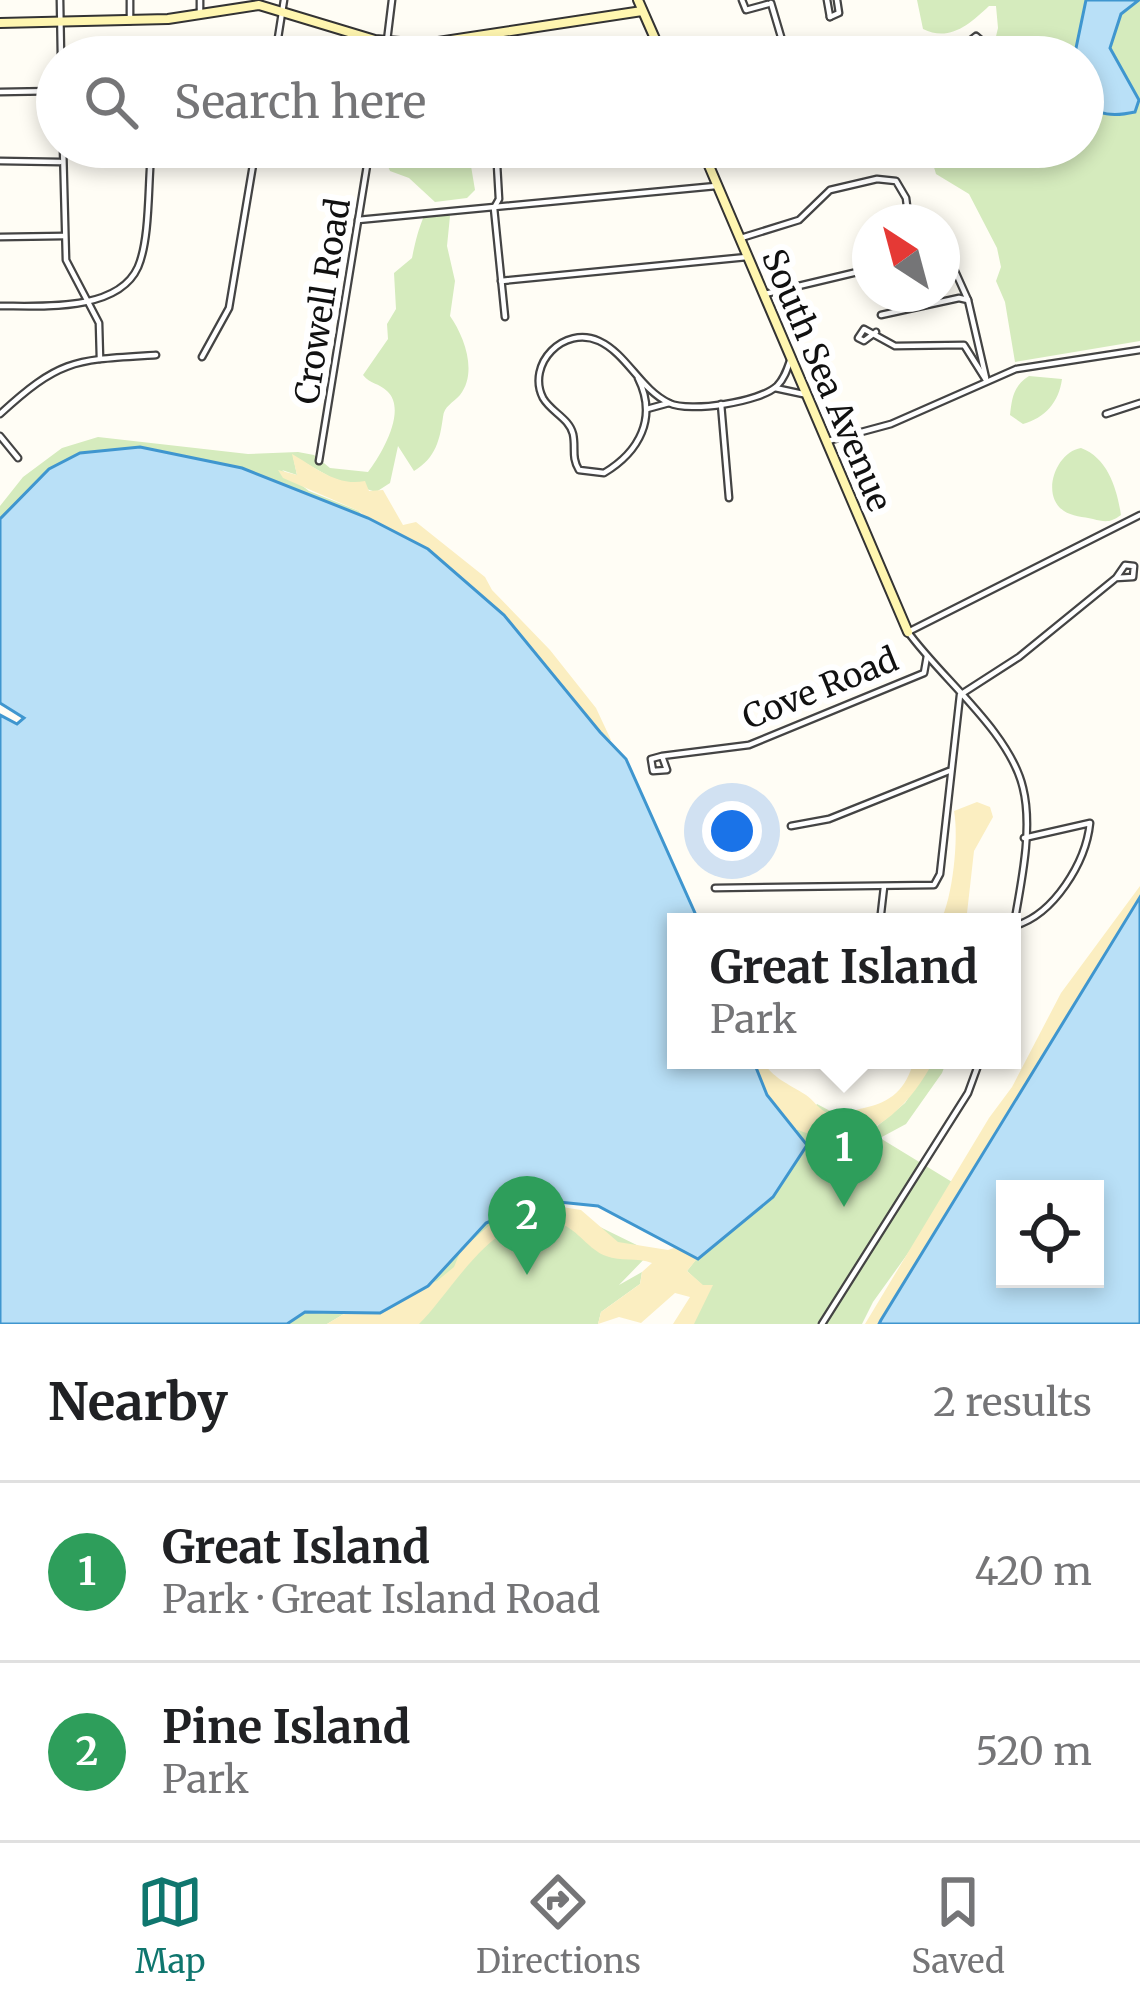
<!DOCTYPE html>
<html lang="en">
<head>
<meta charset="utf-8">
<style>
  body { margin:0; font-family:Merriweather,serif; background:#f6f6f6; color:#202124 }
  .controls { position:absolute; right:36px; bottom:36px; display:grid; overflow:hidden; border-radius:0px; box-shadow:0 6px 18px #0003 }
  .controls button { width:108px; height:108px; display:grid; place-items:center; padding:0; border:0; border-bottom:3px solid #e0e0e0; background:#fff; color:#202124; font:60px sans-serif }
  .compass { position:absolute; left:852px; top:204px; width:108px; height:108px; border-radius:50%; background:#fff; box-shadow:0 6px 18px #0003; rotate:324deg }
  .you { position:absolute; left:732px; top:831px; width:42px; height:42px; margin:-30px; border:9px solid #fff; border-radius:50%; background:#1a73e8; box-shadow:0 0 0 18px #1a73e833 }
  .badge { display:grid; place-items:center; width:78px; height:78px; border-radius:50%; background:#0f766e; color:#fff; font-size:39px; font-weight:700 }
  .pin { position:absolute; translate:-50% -99px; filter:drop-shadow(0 3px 6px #0008) }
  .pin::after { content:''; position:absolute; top:63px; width:42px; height:36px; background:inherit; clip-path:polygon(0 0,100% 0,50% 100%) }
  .popup { position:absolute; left:667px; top:913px; width:354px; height:156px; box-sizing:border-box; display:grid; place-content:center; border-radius:0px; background:#fff; filter:drop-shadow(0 3px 9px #0005); font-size:39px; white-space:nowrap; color:#757577 }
  .popup b { font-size:45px; color:#202124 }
  .popup::after { content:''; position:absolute; left:50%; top:100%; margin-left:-24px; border:24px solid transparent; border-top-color:#fff }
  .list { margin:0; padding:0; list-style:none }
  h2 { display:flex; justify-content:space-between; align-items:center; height:156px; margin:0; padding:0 48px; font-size:51px }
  h2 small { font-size:39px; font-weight:400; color:#757577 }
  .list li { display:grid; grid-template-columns:78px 1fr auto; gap:36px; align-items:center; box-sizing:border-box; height:180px; padding:0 48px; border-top:3px solid #e0e0e0 }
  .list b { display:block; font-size:45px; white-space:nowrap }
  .list p { margin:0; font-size:39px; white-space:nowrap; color:#757577 }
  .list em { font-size:39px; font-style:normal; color:#757577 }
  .icon { flex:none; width:66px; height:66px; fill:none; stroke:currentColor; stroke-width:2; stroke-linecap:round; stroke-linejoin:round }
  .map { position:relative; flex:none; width:1140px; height:1324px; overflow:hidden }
  .search { position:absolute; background:#fff; box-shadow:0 6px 18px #0003; left:36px; right:36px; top:36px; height:132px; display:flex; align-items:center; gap:30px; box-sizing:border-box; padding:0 42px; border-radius:66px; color:#757577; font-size:45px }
  .sheet { height:516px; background:#fff }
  nav { display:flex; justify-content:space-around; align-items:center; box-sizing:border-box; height:168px; border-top:3px solid #e0e0e0; background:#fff; font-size:33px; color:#757577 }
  nav a { display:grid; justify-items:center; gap:6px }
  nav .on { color:#0f766e }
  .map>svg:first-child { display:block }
  .green { fill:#d5ebbd }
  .sand { fill:#fbeec1 }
  .water { fill:#b9e0f7; stroke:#3f96cf; stroke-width:3; fill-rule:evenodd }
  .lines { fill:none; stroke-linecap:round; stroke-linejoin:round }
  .street-casing { stroke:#444; stroke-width:9 }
  .secondary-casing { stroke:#333; stroke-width:12 }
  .street { stroke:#fff; stroke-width:4.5 }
  .secondary { stroke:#fff6b0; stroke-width:8 }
  .labels { text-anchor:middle; stroke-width:12; stroke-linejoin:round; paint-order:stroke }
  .street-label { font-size:33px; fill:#111; stroke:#fff }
</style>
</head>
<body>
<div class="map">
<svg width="1140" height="1324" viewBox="0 0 1140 1324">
  <rect width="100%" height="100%" fill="#fffdf5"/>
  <g class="green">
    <path d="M 917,0 L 1086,0 L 1075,57 L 991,57 L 998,28 L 996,6 L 989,6 C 969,25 949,42 923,29 Z"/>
    <path d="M 1140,0 L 1140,341 L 1015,362 L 1005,302 L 996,281 L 1001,267 L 997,248 L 969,194 L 936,174 L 928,147 L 1083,147 L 1083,91 L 1095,110 L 1116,115 L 1134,92 L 1110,48 L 1121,14 Z"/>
    <path d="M 393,147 L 481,147 L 471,166 L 475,190 L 467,198 L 435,202 L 409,178 L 390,171 L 387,164 Z"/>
    <path d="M 446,212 L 450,216 L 447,246 L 455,281 L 450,316 C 464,336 478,372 460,395 C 453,403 444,406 443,417 C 440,439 436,458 414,471 L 398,446 L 390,483 L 376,492 L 332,478 L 293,456 L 297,475 L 282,470 L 309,491 L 359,511 L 369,525 L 0,538 L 0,506 L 23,477 L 62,448 L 98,437 L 248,454 L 298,452 L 314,455 L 330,468 L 368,472 C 381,455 408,410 387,391 C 379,383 370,384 363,375 L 388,339 L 387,324 L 396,309 L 394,273 L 412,258 C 415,243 418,230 424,216 Z"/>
    <path d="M 1029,376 L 1062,379 C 1059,402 1045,418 1023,424 L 1010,415 C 1012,399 1013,386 1029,376 Z"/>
    <path d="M 1081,448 C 1108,458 1117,489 1121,515 C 1110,523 1105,522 1093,519 C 1084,517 1071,516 1064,511 C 1040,495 1056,452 1081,448 Z"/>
    <path d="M 934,1060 L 947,1060 L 942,1073 L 906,1124 L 880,1138 L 957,1185 L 873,1302 L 862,1324 L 678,1324 L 701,1284 L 687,1271 L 817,1104 L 870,1132 L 905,1103 Z"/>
    <path d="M 523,1198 L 549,1202 L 651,1252 L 619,1285 L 642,1272 L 640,1284 L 601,1312 L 598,1324 L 350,1324 L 354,1308 L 327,1324 L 286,1324 L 292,1316 L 477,1228 Z"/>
  </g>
  <g class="sand">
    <path d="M 292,454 C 315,467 337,487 365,481 L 369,491 L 383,490 L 403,525 L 416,522 L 485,577 L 492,590 L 550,650 L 596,708 L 611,740 L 593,747 L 359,511 L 283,478 L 278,470 L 297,475 Z"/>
    <path d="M 977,802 L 990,807 L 993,817 L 974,851 L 966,922 L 940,922 C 953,898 959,837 954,811 Z"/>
    <path d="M 1140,886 L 1140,915 L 1002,1120 L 886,1324 L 865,1324 L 989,1118 L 1012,1087 L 1061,993 Z"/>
    <path d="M 746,1060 L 762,1060 C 772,1078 789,1084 806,1095 C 813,1100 819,1109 827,1113 C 842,1119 851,1110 864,1108 C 891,1102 906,1090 914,1060 L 934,1060 C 904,1118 850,1162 785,1123 C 768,1112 756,1077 746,1060 Z"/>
    <path d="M 549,1205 L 581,1210 L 618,1242 L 668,1250 L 694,1241 L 711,1242 L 687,1271 L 703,1285 L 713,1285 L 694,1324 L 673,1324 L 690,1297 L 675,1293 L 641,1323 L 619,1317 L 598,1324 L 601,1312 L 640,1284 L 642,1272 L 652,1263 C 637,1257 621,1262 606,1256 C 589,1250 578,1230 561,1224 C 500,1199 454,1290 419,1324 L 327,1324 L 354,1308 L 437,1281 L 454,1267 L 461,1250 L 492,1223 Z"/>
  </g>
  <g class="water">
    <path d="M 1086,0 L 1139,0 L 1121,14 L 1110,48 L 1139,100 L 1135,112 C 1085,123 1083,99 1083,57 L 1075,57 L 1075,53 Z"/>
    <path d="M 140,447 L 242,468 L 368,518 L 428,549 L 504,615 L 600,732 L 626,759 L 699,922 L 676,922 L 676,1060 L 753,1060 L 767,1095 L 807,1145 L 773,1197 L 698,1259 L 598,1206 L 539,1200 L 486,1223 L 428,1286 L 380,1313 L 305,1312 L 287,1324 L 0,1324 L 0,715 L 17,724 L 24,718 L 0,703 L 0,519 L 49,469 L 80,453 Z"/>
    <path d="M 1140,897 L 1140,1324 L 879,1324 L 881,1320 ZM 1005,1189 L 1095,1189 L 1095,1279 L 1005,1279 Z"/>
  </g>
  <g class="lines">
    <g class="street-casing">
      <g id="street">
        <path d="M 60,0 L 61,57"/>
        <path d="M 130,0 L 130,21"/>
        <path d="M 742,0 L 746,10 L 768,4"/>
        <path d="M 827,0 L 830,17"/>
        <path d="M 771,3 L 787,57"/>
        <path d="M 200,13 L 200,0"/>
        <path d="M 830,17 L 839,13 L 837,0"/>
        <path d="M 275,57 L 284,0"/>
        <path d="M 385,57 L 392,0"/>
        <path d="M 794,57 L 884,44 L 926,57"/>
        <path d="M 949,57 L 976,36 L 983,42 L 977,57"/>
        <path d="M 0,92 L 57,91"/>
        <path d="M 63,147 L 66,260 L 99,323 L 100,359"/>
        <path d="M 496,147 L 499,199 L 494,208 L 505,317"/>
        <path d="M 0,161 L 60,162"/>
        <path d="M 358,220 L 716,186"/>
        <path d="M 0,237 L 64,236"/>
        <path d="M 741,238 L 799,220 L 830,190 L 877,179 L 896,181 L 906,198 L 909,222"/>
        <path d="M 942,257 L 950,260 L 968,300 L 986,378"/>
        <path d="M 501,281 L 747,257"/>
        <path d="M 765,294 L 870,269"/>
        <path d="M 0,306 C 41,306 118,312 138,267 C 150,239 148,186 151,155 L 155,150"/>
        <path d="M 881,315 L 959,298 L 968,300"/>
        <path d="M 876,332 L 864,341 L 858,338 L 864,329 L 895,346 L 964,345 L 986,380"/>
        <path d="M 202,357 L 229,308 L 256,147"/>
        <path d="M 638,378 C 658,418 639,452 604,473 L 579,470 C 571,457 576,448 573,434 C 569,418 551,412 543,398 C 526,364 564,325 599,341 C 627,354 640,389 669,403 C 690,413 760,402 777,386 C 784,379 787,370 790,361"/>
        <path d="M 775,388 L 803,394"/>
        <path d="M 721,404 L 729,498"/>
        <path d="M 647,409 L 669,403"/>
        <path d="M 0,414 C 61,358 75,360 156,355"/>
        <path d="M 1106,414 L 1140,403"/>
        <path d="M 0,436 L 18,458"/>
        <path d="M 828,441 L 891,424 L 1016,369 L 1140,350"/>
        <path d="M 319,461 L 370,147"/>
        <path d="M 662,756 L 667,770 L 653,771 L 651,759 L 662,756 L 749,745 L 924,673 L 927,656"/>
        <path d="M 791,826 L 829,819 L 949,771"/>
        <path d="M 715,888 L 934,885 L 940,874 L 960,695 L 1019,657 L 1116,578 L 1125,565 L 1134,566 L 1133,577 L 1116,578"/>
        <path d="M 880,922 L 884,887"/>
        <path d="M 1014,926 C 1054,915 1086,862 1090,823 L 1024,838"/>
        <path d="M 1012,936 C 1019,892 1034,832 1023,788 C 1010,732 942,679 908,632 L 1140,515"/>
        <path d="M 817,1060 L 843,1072 L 856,1068 L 862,1060"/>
        <path d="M 822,1324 L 968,1093 L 980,1060"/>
      </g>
    </g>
    <g class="secondary-casing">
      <g id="secondary">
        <path d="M 638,0 L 663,57"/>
        <path d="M 0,23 L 168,19 L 259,5 L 375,40 L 425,44 L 642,11"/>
        <path d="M 701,147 L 908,632"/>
      </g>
    </g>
    <use href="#street" class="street"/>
    <use href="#secondary" class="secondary"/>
  </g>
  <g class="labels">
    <g class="street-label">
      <text transform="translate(322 301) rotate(-81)" y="12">Crowell Road</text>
      <text transform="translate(827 380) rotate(67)" y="12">South Sea Avenue</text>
      <text transform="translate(820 688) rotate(-22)" y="12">Cove Road</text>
    </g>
  </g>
</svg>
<div class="controls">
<button><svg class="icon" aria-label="locate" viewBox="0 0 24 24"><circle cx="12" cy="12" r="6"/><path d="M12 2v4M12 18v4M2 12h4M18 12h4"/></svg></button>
</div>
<svg class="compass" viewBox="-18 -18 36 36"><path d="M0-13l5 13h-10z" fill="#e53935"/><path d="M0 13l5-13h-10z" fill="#757577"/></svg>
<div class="you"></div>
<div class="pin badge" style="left:844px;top:1207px;background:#2e9e5b">1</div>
<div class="popup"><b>Great Island</b>Park</div>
<div class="pin badge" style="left:527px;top:1275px;background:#2e9e5b">2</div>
<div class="search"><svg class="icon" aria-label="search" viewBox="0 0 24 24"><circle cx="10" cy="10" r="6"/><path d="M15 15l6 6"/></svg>Search here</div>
</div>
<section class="sheet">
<h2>Nearby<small>2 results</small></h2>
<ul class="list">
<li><span class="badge" style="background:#2e9e5b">1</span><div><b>Great Island</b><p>Park · Great Island Road</p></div><em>420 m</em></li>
<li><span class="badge" style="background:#2e9e5b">2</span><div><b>Pine Island</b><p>Park</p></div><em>520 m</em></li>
</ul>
</section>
<nav>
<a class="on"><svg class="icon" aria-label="map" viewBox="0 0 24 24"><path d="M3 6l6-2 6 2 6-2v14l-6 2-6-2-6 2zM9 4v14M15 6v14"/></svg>Map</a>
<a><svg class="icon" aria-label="directions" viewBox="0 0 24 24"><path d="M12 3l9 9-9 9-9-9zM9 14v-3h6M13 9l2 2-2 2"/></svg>Directions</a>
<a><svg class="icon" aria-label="saved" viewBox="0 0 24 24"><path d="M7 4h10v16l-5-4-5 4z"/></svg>Saved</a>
</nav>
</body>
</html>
